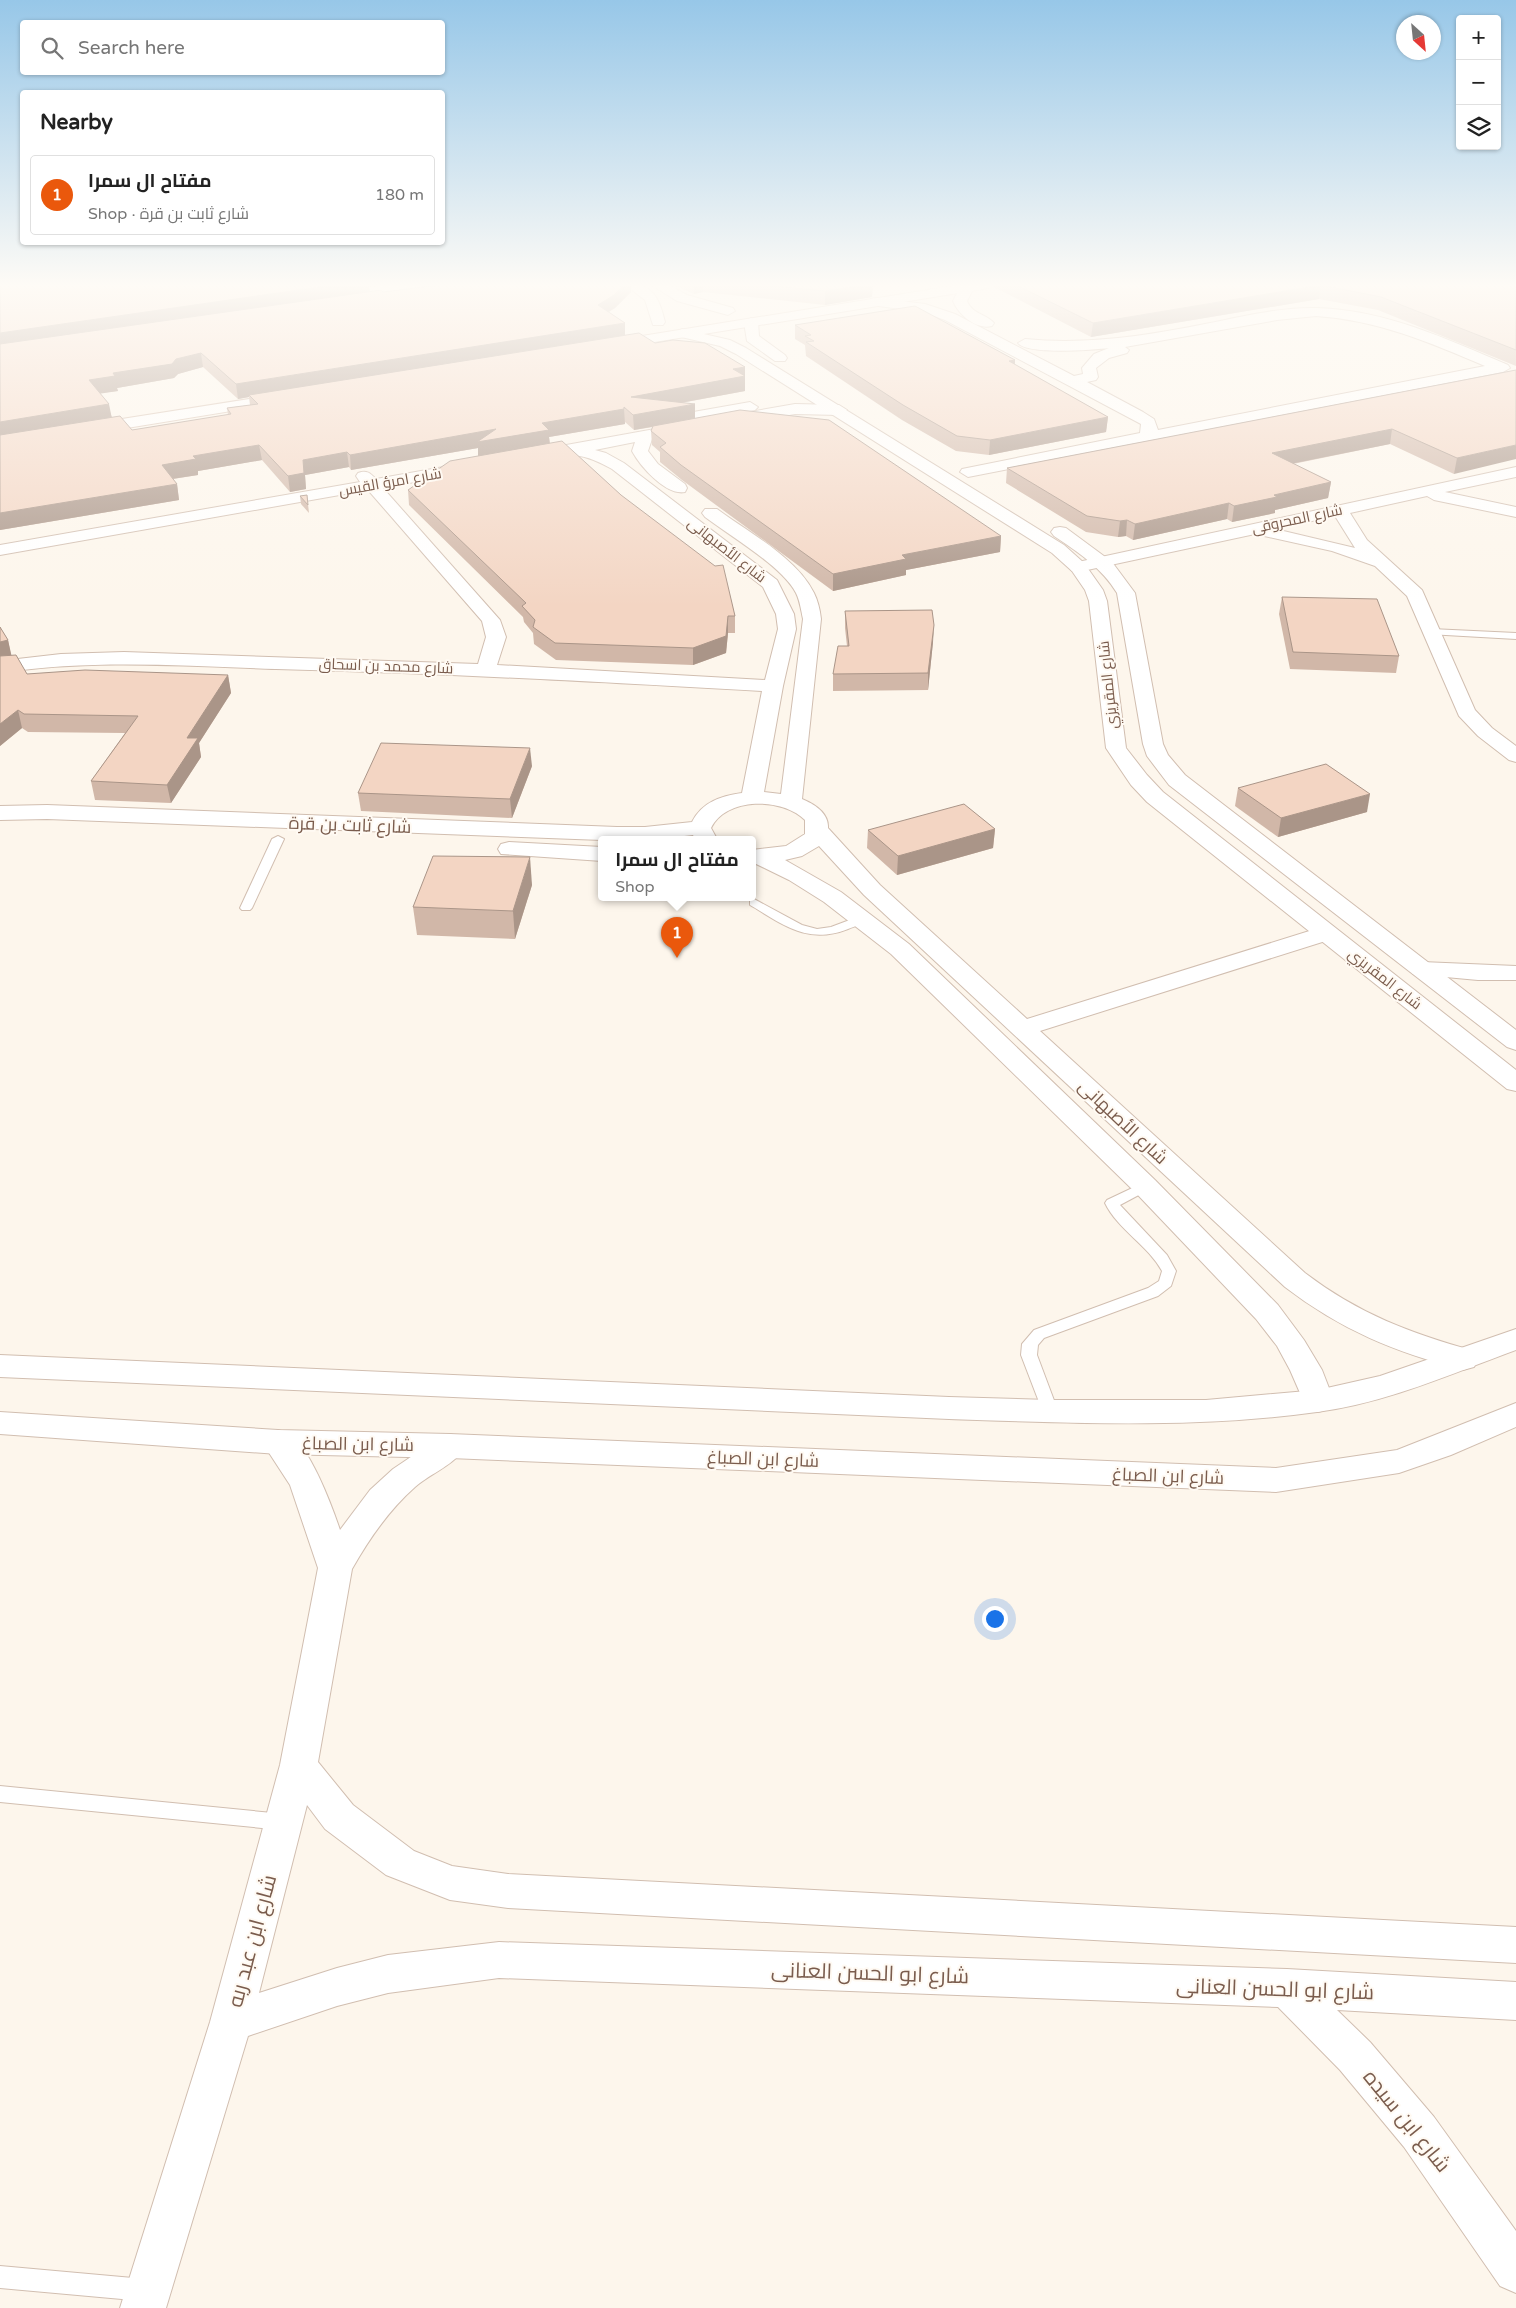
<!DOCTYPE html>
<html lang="en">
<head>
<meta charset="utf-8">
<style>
  body { margin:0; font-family:"Varela Round",Cairo,sans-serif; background:#f6f6f6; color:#222 }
  .controls { position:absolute; right:15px; top:15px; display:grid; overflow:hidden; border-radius:5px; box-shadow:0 1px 4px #0004 }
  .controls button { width:45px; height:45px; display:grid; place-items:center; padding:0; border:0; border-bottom:1px solid #e0e0e0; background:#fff; color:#222; font:25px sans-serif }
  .compass { position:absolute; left:1396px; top:15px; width:45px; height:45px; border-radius:50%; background:#fff; box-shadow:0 1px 4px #0004; rotate:153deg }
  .you { position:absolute; left:994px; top:1618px; width:18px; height:18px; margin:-12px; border:4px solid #fff; border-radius:50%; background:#1a73e8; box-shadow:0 0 0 8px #1a73e833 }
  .badge { display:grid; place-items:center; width:32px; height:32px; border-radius:50%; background:#ea580c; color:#fff; font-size:16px; font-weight:700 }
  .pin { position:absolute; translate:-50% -41px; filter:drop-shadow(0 1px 2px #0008) }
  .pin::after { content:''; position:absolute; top:26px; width:18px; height:15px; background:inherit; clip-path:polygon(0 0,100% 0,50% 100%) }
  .popup { position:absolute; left:598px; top:836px; width:158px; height:65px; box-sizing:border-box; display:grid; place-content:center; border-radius:5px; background:#fff; filter:drop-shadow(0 1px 4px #0005); font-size:16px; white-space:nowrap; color:#767676 }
  .popup b { font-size:19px; color:#222 }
  .popup::after { content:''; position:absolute; left:50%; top:100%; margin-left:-10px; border:10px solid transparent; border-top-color:#fff }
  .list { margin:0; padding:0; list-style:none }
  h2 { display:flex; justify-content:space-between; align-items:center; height:65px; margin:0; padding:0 20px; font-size:21px }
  h2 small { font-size:16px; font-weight:400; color:#767676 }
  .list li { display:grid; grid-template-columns:32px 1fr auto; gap:15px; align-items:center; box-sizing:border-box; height:80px; margin:0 10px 10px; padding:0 10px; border:1px solid #e0e0e0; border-radius:5px }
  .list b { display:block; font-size:19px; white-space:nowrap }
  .list p { margin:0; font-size:16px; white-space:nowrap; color:#767676 }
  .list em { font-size:16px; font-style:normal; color:#767676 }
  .icon { flex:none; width:28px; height:28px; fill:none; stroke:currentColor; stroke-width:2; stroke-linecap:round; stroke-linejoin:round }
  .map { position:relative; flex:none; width:1516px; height:2308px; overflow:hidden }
  .search { position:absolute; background:#fff; box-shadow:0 1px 4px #0004; left:20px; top:20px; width:425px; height:55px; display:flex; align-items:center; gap:12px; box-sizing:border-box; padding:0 18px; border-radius:5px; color:#767676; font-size:19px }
  .panel { position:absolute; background:#fff; box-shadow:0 1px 4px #0004; left:20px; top:90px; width:425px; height:155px; border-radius:5px }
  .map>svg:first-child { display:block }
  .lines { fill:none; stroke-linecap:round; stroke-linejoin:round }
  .service-casing { stroke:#d1beb0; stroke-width:2 }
  .minor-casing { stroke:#d1beb0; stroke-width:2 }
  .tertiary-casing { stroke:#d1beb0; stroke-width:2 }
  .secondary-casing { stroke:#d6c0b0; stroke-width:2 }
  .service { fill:#fff; fill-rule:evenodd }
  .minor { fill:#fff; fill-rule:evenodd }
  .tertiary { fill:#fff; fill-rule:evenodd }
  .secondary { fill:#fff; fill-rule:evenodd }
  .wall { fill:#d1b7a8; fill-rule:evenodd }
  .shaded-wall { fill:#aa9588 }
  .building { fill:#f3d5c3; stroke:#aa9588 }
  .labels { text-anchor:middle; stroke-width:4; stroke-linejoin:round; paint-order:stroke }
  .far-street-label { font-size:15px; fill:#7a5c4d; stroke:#fffaf3 }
  .street-label { font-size:18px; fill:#7a5c4d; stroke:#fffaf3 }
  .near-street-label { font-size:21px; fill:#7a5c4d; stroke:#fffaf3 }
</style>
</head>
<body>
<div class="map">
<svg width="1516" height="2308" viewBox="0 0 1516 2308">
  <rect width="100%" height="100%" fill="#fdf6ec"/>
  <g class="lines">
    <g class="service-casing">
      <g id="service">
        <path d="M 1431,629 L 1516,633 L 1516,639 L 1428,634 L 1428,630 Z"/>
        <path d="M 278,836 L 284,839 L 252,908 L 250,910 L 242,910 L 240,908 L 272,839 Z"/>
        <path d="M 754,899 L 802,925 L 817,929 L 831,927 L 863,915 L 869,919 C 864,924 855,926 848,929 C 807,945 784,925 750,905 L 750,901 Z"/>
        <path d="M 1145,1182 L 1152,1186 L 1150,1189 L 1120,1205 L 1167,1255 L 1176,1271 L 1171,1286 L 1158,1296 L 1044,1338 L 1038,1345 L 1037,1355 L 1058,1411 L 1056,1415 L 1044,1415 L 1021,1355 L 1022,1344 L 1034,1330 L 1148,1288 L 1159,1281 L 1162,1271 C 1148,1245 1118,1230 1105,1203 L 1107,1200 Z"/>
        <path d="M 0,1786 L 283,1814 L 290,1816 L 293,1822 L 290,1828 L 283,1830 L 0,1802 Z"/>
        <path d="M 0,2266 L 144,2279 L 152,2282 L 155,2290 L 152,2298 L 144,2301 L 0,2288 Z"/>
      </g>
    </g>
    <g class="minor-casing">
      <g id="minor">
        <path d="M 962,284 L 972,284 L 974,287 L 967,301 C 972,314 986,314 994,323 L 992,326 C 976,330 959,315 953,301 Z"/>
        <path d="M 876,298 L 925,304 L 955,314 L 1074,376 L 1083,374 L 1082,368 L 1094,354 L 1109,348 C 1093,350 1027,355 1018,343 L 1025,339 C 1087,345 1145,336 1205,324 C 1241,317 1280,307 1317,308 C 1385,310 1447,339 1508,365 L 1510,368 L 1503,372 L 968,477 L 960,472 L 962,469 L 1140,433 L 1141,424 L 945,320 L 923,312 L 871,305 L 869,302 L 871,299 ZM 1316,316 C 1377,320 1429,342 1485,366 L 1158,430 L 1154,419 L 1143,412 L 1087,382 L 1096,380 L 1098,377 L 1096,368 L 1109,358 L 1127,353 L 1129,350 L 1125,347 L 1277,320 Z"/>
        <path d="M 750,402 L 758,407 L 755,410 L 665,427 L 657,422 L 665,417 Z"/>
        <path d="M 795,404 L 839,405 L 847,410 L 839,415 L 795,414 L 733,425 L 725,420 L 733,415 Z"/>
        <path d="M 688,423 L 696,428 L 694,431 L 652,439 L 648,451 L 658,464 L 685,484 L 687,488 L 685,492 C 666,496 640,466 632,451 L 635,442 L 595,450 L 606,453 L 624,463 L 777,580 L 794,614 L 796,629 L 783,686 L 764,792 L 781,794 L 803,619 C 801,610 800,601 796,593 C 782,566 730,536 705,517 L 702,513 L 705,509 L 717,509 C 748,532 797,558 814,593 C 818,601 820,610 821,619 L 802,799 C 814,804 829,813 828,828 L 880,885 L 1027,1019 L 1319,928 L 1327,926 L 1335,928 L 1339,933 L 1335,938 L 1040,1031 L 1305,1273 C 1359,1314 1410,1333 1474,1351 L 1478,1359 L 1474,1367 L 1463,1370 C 1395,1352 1341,1330 1285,1287 L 864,895 L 819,846 L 802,856 L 785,860 L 841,892 L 909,944 L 1155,1180 L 1278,1305 L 1304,1340 L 1322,1370 L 1334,1401 L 1329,1409 L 1318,1412 L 1307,1409 L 1290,1370 L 1277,1346 L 1256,1319 L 1135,1192 L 891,954 L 824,902 L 789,880 L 752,862 L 752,850 L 786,846 L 805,834 L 805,820 C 782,797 726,797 711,828 L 717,839 L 695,839 L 693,835 L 658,839 L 602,840 L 47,819 L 0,820 L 0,806 L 47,805 L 617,827 L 645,827 L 692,822 C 702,802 721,796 742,793 L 762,691 C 600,682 438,673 276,669 C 183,666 92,659 0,673 L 0,661 L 61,654 L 124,652 L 478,664 L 486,637 L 482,621 L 368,490 L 0,555 L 0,545 L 360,482 L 356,476 L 358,473 C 367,470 370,473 376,479 L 466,463 L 474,468 L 472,471 L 383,488 L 500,620 L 506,637 L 497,665 L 765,680 L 778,629 L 776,614 L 763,587 L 612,469 C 578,450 570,454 533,461 L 525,456 L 533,451 Z"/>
        <path d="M 1516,467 L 1516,477 L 1445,492 L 1516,507 L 1516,517 L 1434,500 L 1427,496 L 1350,513 L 1367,540 L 1422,590 L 1475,710 L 1492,728 L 1516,746 L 1516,762 L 1509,760 L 1478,736 L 1459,716 L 1407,596 L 1375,566 L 1332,551 L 1255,534 L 1078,572 L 1072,571 L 1069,567 L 1072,563 L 1078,562 ZM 1335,516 L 1355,548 L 1275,529 Z"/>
        <path d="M 509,842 L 602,847 L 602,861 L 501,854 L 498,849 L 501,844 Z"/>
        <path d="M 1422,962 L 1516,966 L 1516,980 L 1478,980 L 1413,974 L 1410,969 L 1413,964 Z"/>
        <path d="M 278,1430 C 281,1431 286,1432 289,1434 C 310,1447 332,1506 340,1530 L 370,1490 L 393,1469 L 439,1438 L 450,1434 L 461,1438 L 466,1446 C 455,1465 431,1473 415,1487 C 389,1510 369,1539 352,1569 L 318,1762 L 353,1805 L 414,1851 L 452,1866 L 508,1874 L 1516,1927 L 1516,1963 L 508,1908 L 450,1900 L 386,1875 L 325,1829 L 307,1805 L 259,1993 L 337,1968 L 388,1955 L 499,1942 L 1287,1969 L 1516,1982 L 1516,2020 L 1337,2010 L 1370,2042 L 1434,2117 L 1516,2231 L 1516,2293 L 1500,2286 L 1404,2147 L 1340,2070 L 1278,2007 L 499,1978 L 388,1993 L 337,2006 L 248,2036 L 166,2308 L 120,2308 L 210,2022 L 280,1765 L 318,1568 L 290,1485 L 262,1442 L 267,1434 Z"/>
      </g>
    </g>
    <g class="tertiary-casing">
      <g id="tertiary">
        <path d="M 394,284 L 429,284 L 422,288 L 344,299 L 337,295 L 344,291 Z"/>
        <path d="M 624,284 C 653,283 659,297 665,322 L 663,325 L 653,325 L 645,300 Z"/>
        <path d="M 650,284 L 667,284 L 687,295 L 733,308 L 735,311 L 728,315 L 677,301 Z"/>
        <path d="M 751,318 L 758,322 L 759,336 L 785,355 L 787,358 L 785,361 L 775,361 L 747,341 L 744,322 Z"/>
        <path d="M 682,329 L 730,340 L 746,348 L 1064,545 L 1084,563 L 1103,590 L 1107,601 L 1126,748 L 1147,775 L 1163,792 L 1516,1070 L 1516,1091 L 1507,1089 L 1147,802 L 1131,785 L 1106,748 L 1089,601 L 1085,590 L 1072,571 L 1052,553 L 736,354 L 720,346 L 677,336 L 675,333 Z"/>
        <path d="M 1060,527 L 1066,528 L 1112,562 L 1135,593 L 1163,744 L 1168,755 L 1185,775 L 1516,1030 L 1516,1050 L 1507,1047 L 1169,785 L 1147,756 L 1143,744 L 1117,593 C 1102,568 1078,552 1054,536 L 1051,532 L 1054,528 Z"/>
        <path d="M 1516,1329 L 1516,1350 C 1451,1374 1386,1403 1317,1412 C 1195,1429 1071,1423 949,1419 L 0,1377 L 0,1355 L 949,1397 L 1050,1400 L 1206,1400 L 1318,1390 L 1380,1376 Z"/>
        <path d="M 1516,1403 L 1516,1427 L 1451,1455 L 1399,1473 L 1276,1492 L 450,1458 L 278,1454 L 0,1434 L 0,1412 L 278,1430 L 450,1434 L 1276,1468 L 1397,1450 Z"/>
      </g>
    </g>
    <g class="secondary-casing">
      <g id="secondary">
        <path d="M 965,284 L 996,284 L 989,288 L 611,349 L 604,345 L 611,341 Z"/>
        <path d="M 287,393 L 292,395 L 295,398 L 292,401 L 90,434 L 82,429 L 90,424 Z"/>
      </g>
    </g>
    <use href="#service" class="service"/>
    <use href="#minor" class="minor"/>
    <use href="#tertiary" class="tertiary"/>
    <use href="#secondary" class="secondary"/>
  </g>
  <g class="wall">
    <path d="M 0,284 L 383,292 L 631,292 L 615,308 L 609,312 L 625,323 L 625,335 L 745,367 L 745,391 L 681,403 L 695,418 L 1001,536 L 1000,552 L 906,570 L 906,575 L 833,591 L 682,480 L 660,462 L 660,452 L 652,445 L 651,431 L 653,427 L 634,430 L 625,422 L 625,424 L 549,437 L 550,444 L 735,616 L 735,633 L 728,633 L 726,653 L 693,665 L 556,660 L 534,644 L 533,633 L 524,622 L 523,617 L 409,505 L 408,490 L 478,456 L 478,448 L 351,470 L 349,467 L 305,475 L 306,489 L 290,492 L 262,460 L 198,471 L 198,475 L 173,479 L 177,484 L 179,500 L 0,530 ZM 203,367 L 238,399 L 249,397 L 250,405 L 227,408 L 228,415 L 132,430 L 112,417 L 100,393 L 118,391 L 117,388 L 174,378 L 178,374 Z"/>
    <path d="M 671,284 L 873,284 L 872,297 L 825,305 L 703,292 L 694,294 Z"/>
    <path d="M 994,284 L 1516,284 L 1516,366 L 1378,310 L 1319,299 L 1091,337 L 994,287 Z"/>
    <path d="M 795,325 L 1015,360 L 1015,365 L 1108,417 L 1106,432 L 989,455 L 956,451 L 902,420 L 806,356 L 805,345 L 795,339 Z"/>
    <path d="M 1516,370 L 1454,474 L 1390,444 L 1293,464 L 1331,482 L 1328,498 L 1275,510 L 1275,513 L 1232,522 L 1227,519 L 1133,540 L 1126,536 L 1118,537 L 1086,532 L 1006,483 L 1007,468 Z"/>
    <path d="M 307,495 L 309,513 L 301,504 L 300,496 Z"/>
    <path d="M 1282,597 L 1399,656 L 1396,673 L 1290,669 L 1279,614 Z"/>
    <path d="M 845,611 L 933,642 L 928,690 L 833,691 L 833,674 L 847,646 L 845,628 Z"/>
    <path d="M 0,627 L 8,640 L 11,655 L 27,674 L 228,675 L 231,693 L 199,743 L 201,757 L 171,803 L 95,800 L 91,781 L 125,733 L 28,732 L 22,728 L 0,746 Z"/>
    <path d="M 532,766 L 512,818 L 361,811 L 358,793 Z"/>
    <path d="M 1238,788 L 1367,812 L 1278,837 L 1235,806 Z"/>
    <path d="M 995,829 L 993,848 L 897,875 L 867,848 L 868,830 Z"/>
    <path d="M 532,885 L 515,939 L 417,935 L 413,907 Z"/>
  </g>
  <g class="shaded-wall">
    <path d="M 340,284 L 369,284 L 370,293 L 0,347 L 0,333 Z"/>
    <path d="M 625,284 L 631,284 L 631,292 L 615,308 L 598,318 L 598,305 Z"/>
    <path d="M 694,284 L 703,284 L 703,292 L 694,294 Z"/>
    <path d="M 870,284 L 873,284 L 872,297 L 825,305 L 825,291 Z"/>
    <path d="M 1321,285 L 1319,299 L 1091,337 L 1093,323 Z"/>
    <path d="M 625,323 L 625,337 L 249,395 L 249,397 L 238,399 L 236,384 Z"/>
    <path d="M 201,353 L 203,367 L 178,374 L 174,378 L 117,388 L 118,391 L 91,395 L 89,380 L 113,373 L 176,359 Z"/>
    <path d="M 1015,360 L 1014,374 L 1009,361 Z"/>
    <path d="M 745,367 L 745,391 L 631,412 L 631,397 L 733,369 Z"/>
    <path d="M 109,404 L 112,419 L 0,438 L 0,422 Z"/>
    <path d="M 695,404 L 695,419 L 634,430 L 633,415 Z"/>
    <path d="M 624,409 L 625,424 L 549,437 L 550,445 L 478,458 L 478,448 L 351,470 L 350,455 L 496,429 L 542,423 Z"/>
    <path d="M 1108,417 L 1106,432 L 989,455 L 990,440 Z"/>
    <path d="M 1392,429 L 1390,444 L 1270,468 L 1272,453 Z"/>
    <path d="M 259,445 L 262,460 L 198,471 L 198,475 L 165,480 L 162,465 L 193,456 Z"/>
    <path d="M 1516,445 L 1516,459 L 1454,474 L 1457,458 Z"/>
    <path d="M 347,452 L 349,467 L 305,475 L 306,489 L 290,492 L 288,476 L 303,460 Z"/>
    <path d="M 1331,482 L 1328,498 L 1275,510 L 1275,513 L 1232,522 L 1234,506 L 1274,495 Z"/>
    <path d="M 177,484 L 179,500 L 0,530 L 0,513 Z"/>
    <path d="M 1229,503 L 1227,519 L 1133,540 L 1135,524 Z"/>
    <path d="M 1127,520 L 1126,536 L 1118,537 L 1120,521 Z"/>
    <path d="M 1001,536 L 1000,552 L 906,570 L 906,575 L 833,591 L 833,574 L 902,555 Z"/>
    <path d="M 728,616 L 728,633 L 726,653 L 693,665 L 693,648 Z"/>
    <path d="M 934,625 L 933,642 L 928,690 L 928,673 Z"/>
    <path d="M 8,640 L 12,658 L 0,660 L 0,642 Z"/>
    <path d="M 228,675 L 231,693 L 199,743 L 201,757 L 171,803 L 167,785 L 187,738 Z"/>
    <path d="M 18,710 L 22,728 L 0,746 L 0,724 Z"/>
    <path d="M 530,748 L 532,766 L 512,818 L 510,799 Z"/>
    <path d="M 1370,794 L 1367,812 L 1278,837 L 1281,818 Z"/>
    <path d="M 995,829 L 993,848 L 897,875 L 898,856 Z"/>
    <path d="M 530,857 L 532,885 L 515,939 L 513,911 Z"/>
  </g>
  <g class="building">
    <path d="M 0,284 L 340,284 L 0,333 Z"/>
    <path d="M 448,284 L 625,284 L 614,295 L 598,305 L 625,323 L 236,384 L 201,353 L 176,359 L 172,364 L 113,373 L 115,376 L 89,380 L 109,404 L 0,422 L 0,344 L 381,290 L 383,292 Z"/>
    <path d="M 752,284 L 870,284 L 825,291 Z"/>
    <path d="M 1014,284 L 1516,284 L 1516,350 L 1381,297 L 1321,285 L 1093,323 Z"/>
    <path d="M 915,306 L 1015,360 L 1009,361 L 1108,417 L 990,440 L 957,436 L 903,405 L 806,342 L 814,341 L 805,336 L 811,335 L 795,325 Z"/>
    <path d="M 639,333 L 655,343 L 673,340 L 705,343 L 745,367 L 733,369 L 745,376 L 631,397 L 695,404 L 633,415 L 624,407 L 624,409 L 542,423 L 549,430 L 477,442 L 496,429 L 350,455 L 347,452 L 303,460 L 304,473 L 288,476 L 259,445 L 193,456 L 196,459 L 162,465 L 177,484 L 0,513 L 0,435 L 120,416 L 132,430 L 231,414 L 227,408 L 258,404 L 249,395 Z"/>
    <path d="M 1516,370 L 1516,445 L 1457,458 L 1392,429 L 1272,453 L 1331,482 L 1274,495 L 1277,497 L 1234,506 L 1229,503 L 1135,524 L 1127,520 L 1120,521 L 1087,516 L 1007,468 Z"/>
    <path d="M 740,410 L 829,420 L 1001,536 L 902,555 L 906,559 L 833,574 L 681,465 L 660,447 L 666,443 L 651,431 L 653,426 Z"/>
    <path d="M 562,441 L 621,495 L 715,566 L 723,565 L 735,616 L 728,616 L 726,636 L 693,648 L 555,643 L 533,627 L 535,620 L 522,606 L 526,603 L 408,490 L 450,461 Z"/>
    <path d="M 307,495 L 308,505 L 300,496 Z"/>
    <path d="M 1282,597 L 1377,599 L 1399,656 L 1293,652 Z"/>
    <path d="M 932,610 L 934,625 L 928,673 L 833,674 L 838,646 L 849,646 L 845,611 Z"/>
    <path d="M 0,627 L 8,640 L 0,642 Z"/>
    <path d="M 16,655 L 27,674 L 85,670 L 228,675 L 187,738 L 198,738 L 167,785 L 91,781 L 138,716 L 24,714 L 18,710 L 0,724 L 0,656 Z"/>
    <path d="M 381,743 L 530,748 L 510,799 L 358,793 Z"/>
    <path d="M 1326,764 L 1370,794 L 1281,818 L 1238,788 Z"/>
    <path d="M 964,804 L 995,829 L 898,856 L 868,830 Z"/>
    <path d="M 433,856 L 530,857 L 513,911 L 413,907 Z"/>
  </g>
  <linearGradient id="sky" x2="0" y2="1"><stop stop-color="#97c7e8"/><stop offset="0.47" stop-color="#fefbf6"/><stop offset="1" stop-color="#fefbf6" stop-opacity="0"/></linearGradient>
  <rect width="1516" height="607" fill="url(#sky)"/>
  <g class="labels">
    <g class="far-street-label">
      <text transform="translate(390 482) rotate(-10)" y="5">شارع امرؤ القيس</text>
      <text transform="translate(1297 519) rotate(-12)" y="5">شارع المحروقى</text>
      <text transform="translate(727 550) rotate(38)" y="5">شارع الأصبهانى</text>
      <text transform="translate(386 666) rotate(2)" y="5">شارع محمد بن اسحاق</text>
      <text transform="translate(1108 685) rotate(-96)" y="5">شارع المقريزي</text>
      <text transform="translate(1385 979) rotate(38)" y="5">شارع المقريزي</text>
    </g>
    <g class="street-label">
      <text transform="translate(350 825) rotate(2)" y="6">شارع ثابت بن قرة</text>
      <text transform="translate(1123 1122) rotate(43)" y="6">شارع الأصبهانى</text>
      <text transform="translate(358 1444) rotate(1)" y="6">شارع ابن الصباغ</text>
      <text transform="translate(763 1459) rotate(2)" y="6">شارع ابن الصباغ</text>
      <text transform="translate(1168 1476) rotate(2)" y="6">شارع ابن الصباغ</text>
    </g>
    <g class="near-street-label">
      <text transform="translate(252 1941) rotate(-75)" y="7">شارع ابن عبد ربه</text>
      <text transform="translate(870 1973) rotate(2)" y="7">شارع ابو الحسن العنانى</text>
      <text transform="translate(1275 1989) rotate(2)" y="7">شارع ابو الحسن العنانى</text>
      <text transform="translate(1407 2121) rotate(51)" y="7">شارع ابن سيده</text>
    </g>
  </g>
</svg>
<div class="controls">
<button>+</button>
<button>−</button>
<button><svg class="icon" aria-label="layers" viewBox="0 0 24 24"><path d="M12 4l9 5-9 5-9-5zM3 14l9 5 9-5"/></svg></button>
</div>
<svg class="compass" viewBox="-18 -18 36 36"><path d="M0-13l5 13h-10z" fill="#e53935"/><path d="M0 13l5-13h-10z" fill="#767676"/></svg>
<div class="you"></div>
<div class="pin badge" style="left:677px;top:958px">1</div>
<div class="popup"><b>مفتاح ال سمرا</b>Shop</div>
<div class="search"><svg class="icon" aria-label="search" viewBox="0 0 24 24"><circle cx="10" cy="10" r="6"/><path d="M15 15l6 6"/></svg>Search here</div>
<section class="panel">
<h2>Nearby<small></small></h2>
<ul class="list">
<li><span class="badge">1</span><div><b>مفتاح ال سمرا</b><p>Shop · شارع ثابت بن قرة</p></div><em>180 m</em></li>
</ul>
</section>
</div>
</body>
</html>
